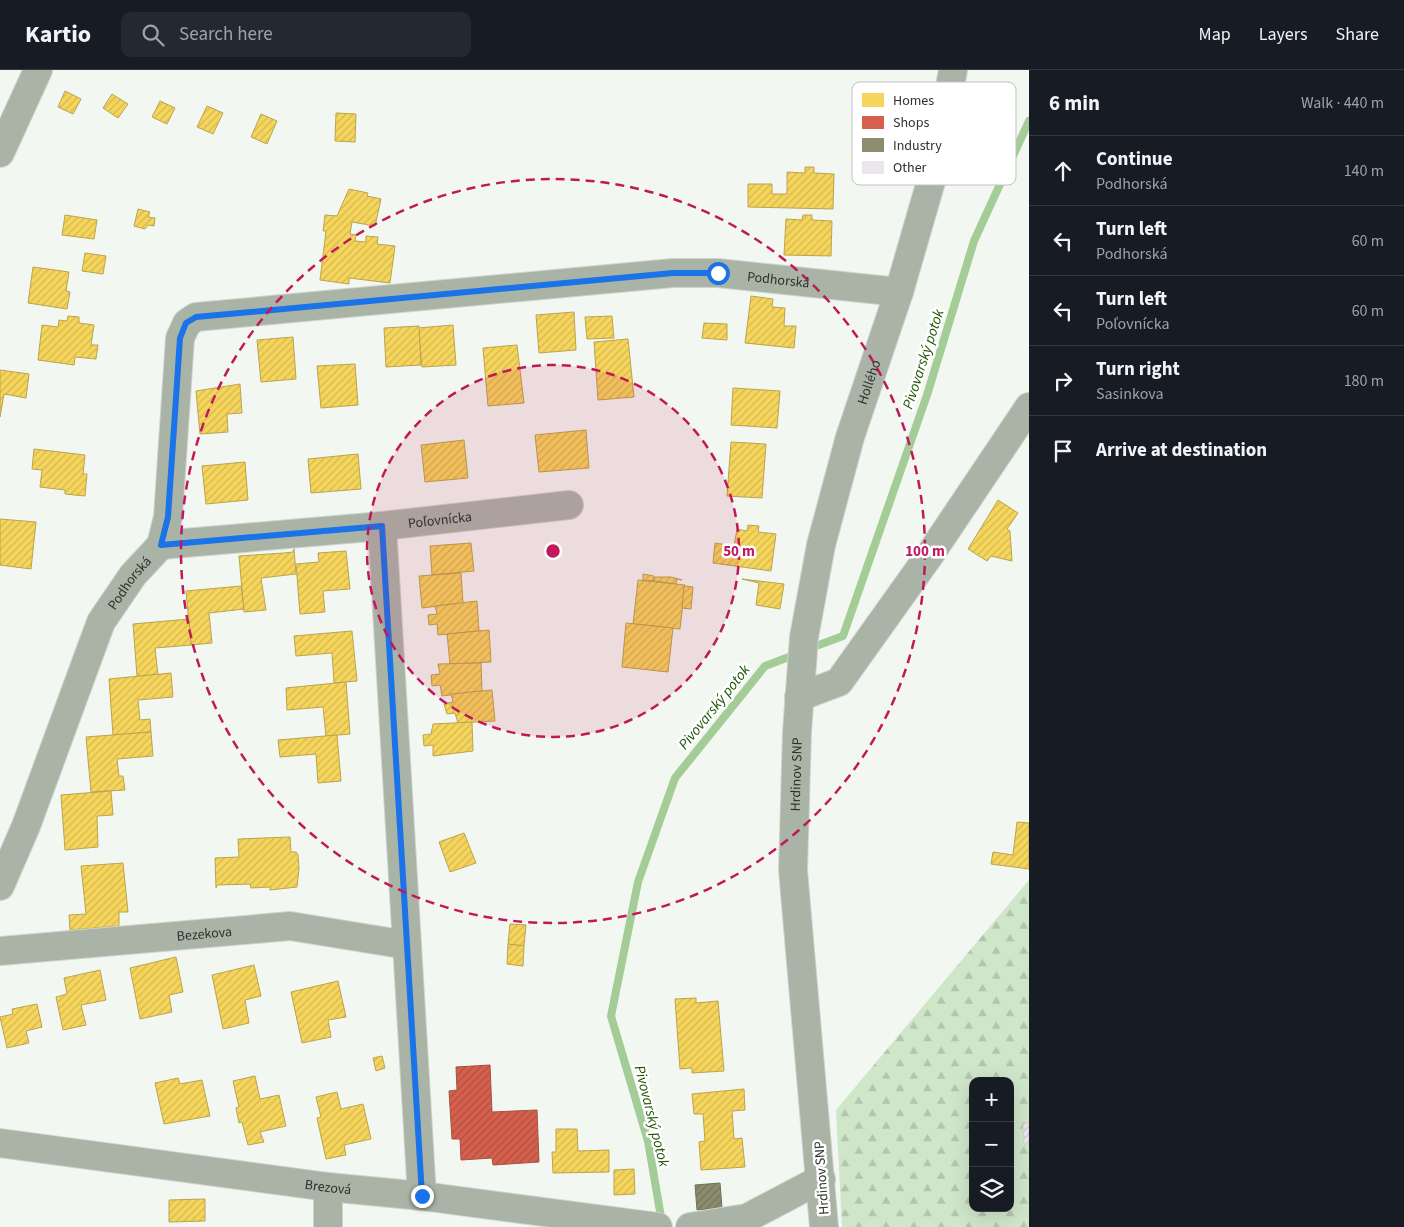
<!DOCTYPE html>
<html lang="en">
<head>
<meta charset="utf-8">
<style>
  body { margin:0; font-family:"Source Sans 3",sans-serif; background:#242831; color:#f1f3f6 }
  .controls { position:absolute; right:15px; bottom:15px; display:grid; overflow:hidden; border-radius:10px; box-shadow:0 5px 20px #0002 }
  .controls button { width:45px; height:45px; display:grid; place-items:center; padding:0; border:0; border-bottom:1px solid #363941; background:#171b24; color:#f1f3f6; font:25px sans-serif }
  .stop { position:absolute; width:15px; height:15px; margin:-11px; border:4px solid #1a73e8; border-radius:50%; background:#fff }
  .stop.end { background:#1a73e8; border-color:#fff; box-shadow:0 1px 5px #0008 }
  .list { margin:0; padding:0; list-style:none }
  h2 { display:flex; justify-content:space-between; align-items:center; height:65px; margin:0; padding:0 20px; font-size:21px }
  h2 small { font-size:16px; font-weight:400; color:#9ea1a6 }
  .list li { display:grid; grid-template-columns:32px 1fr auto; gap:15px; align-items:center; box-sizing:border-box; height:70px; padding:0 20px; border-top:1px solid #363941 }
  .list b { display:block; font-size:19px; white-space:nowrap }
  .list p { margin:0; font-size:16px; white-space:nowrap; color:#9ea1a6 }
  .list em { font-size:16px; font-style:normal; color:#9ea1a6 }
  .icon { flex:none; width:28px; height:28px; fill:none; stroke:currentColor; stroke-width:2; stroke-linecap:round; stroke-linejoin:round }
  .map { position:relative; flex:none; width:1029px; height:1157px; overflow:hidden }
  header { display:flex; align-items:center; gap:30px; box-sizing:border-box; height:70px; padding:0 25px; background:#171b24; border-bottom:1px solid #363941 }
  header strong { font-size:24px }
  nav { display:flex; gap:28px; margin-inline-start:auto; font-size:18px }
  .search { width:350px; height:45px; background:#242831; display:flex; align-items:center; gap:12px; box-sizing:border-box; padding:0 18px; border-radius:10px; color:#9ea1a6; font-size:19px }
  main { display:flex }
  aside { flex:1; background:#171b24 }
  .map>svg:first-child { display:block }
  .forest { fill:url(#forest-firs); fill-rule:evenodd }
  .homes { fill:url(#homes-hatch); stroke:#baa44e }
  .shops { fill:url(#shops-hatch); stroke:#a45243 }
  .industry { fill:url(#industry-hatch); stroke:#70715a }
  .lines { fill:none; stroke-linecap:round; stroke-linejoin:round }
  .stream { stroke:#a3cc96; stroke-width:8 }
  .building { fill:url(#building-hatch); stroke:#d2d3d2 }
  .street-casing { stroke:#d0d3cf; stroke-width:30 }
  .street { stroke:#a9b4a6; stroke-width:28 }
  .route { stroke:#1a73e8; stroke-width:6 }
  .ring { fill:none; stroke:#c2185b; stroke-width:2.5; stroke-dasharray:9 6 }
  .labels { text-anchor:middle; stroke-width:5; stroke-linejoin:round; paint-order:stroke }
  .street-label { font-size:14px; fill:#2e312d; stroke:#fff }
  .water-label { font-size:15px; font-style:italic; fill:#205505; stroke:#fff }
  .key { fill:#fff; stroke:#c0c1c0; stroke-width:1 }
  .key-label { font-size:14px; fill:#2e312d }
  .centre { fill:#c2185b; stroke:#fff; stroke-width:2.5 }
  .ring-label { font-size:15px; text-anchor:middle; font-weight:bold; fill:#c2185b; stroke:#fff; stroke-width:5; stroke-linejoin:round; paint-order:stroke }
</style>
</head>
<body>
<header>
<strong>Kartio</strong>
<div class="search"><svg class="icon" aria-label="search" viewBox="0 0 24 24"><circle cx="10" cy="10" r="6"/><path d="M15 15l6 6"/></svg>Search here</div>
<nav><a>Map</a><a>Layers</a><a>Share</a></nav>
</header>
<main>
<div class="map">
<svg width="1029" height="1157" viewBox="0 0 1029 1157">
  <defs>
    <pattern id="forest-firs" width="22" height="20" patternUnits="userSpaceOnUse" patternTransform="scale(1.25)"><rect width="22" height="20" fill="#cfe6c9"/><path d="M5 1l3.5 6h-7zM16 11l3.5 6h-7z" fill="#b2c6ad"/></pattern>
    <pattern id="homes-hatch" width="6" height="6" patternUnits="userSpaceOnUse" patternTransform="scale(1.25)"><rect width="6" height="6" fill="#f6d55c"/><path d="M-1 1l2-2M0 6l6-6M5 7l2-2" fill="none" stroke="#d3b750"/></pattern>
    <pattern id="shops-hatch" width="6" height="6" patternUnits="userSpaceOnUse" patternTransform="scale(1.25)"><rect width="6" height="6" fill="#d6604d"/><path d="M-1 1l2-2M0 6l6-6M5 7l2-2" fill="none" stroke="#ae5040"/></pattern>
    <pattern id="industry-hatch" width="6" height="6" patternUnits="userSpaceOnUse" patternTransform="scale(1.25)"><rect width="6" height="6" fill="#8c8c6e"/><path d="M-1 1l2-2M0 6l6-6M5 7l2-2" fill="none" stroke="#73735b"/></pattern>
    <pattern id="building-hatch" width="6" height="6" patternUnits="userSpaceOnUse" patternTransform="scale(1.25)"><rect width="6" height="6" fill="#ebe6ec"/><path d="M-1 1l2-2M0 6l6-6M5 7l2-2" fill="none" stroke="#cac6cb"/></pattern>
  </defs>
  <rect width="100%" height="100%" fill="#f2f7f1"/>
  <path class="forest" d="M 1029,810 L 1029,1157 L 842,1157 L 836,1040 ZM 973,1011 L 1010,1011 L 1010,1138 L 973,1138 Z"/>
  <g class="homes">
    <path d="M 65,21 L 81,29 L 73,44 L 58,37 Z"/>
    <path d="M 112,24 L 128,34 L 118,48 L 103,38 Z"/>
    <path d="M 160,31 L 175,38 L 167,54 L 152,47 Z"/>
    <path d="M 207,36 L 223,43 L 213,64 L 197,57 Z"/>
    <path d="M 336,43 L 356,44 L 355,72 L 335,71 Z"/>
    <path d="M 261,44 L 277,51 L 267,74 L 251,67 Z"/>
    <path d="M 805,97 L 814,97 L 814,103 L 834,104 L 833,139 L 748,137 L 748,114 L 772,114 L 772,124 L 787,124 L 787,102 L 805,103 Z"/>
    <path d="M 349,119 L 368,123 L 367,126 L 381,129 L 375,156 L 352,152 L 350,164 L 356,165 L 355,171 L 366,172 L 366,166 L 378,167 L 377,174 L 395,176 L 390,213 L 349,208 L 349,214 L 320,210 L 326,161 L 323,161 L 325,145 L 337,146 Z"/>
    <path d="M 138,139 L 150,142 L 148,147 L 155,148 L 154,156 L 148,155 L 145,159 L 134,156 Z"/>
    <path d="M 65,145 L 97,150 L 94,169 L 62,165 Z"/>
    <path d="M 803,145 L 812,145 L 812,150 L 832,151 L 831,186 L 784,185 L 786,149 L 802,150 Z"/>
    <path d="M 85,183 L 106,186 L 103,204 L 82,201 Z"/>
    <path d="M 33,197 L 69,202 L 66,221 L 70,222 L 67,239 L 28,233 Z"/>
    <path d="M 751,226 L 773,229 L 772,237 L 785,238 L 784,256 L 796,256 L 794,278 L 745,273 Z"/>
    <path d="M 574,242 L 576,280 L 539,283 L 536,245 Z"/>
    <path d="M 68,246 L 79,247 L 79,253 L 94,255 L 91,275 L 98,275 L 96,289 L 75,287 L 74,295 L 38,290 L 42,255 L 58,257 L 59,250 L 67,251 Z"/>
    <path d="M 612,246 L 614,268 L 587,269 L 585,247 Z"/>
    <path d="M 704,253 L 727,254 L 727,270 L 702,268 Z"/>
    <path d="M 453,255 L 456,295 L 422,297 L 418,258 Z"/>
    <path d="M 419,256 L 421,295 L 386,297 L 384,258 Z"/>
    <path d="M 293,267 L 296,309 L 261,312 L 257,270 Z"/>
    <path d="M 628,269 L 634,327 L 598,330 L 594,272 Z"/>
    <path d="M 517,275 L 524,333 L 488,336 L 483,278 Z"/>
    <path d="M 355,294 L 358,335 L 321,338 L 317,296 Z"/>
    <path d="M 0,300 L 29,304 L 26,328 L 4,324 L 0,347 Z"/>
    <path d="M 240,314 L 242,343 L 227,344 L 228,362 L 200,364 L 196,321 Z"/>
    <path d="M 733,318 L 780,321 L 777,358 L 731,355 Z"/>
    <path d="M 586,360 L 589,398 L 539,402 L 535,365 Z"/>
    <path d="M 464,370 L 468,408 L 425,412 L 421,375 Z"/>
    <path d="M 731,372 L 766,374 L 762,428 L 727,426 Z"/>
    <path d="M 34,379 L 85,385 L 83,404 L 87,404 L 85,426 L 65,424 L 65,420 L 40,417 L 42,400 L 32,399 Z"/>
    <path d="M 358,384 L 361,419 L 311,423 L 308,389 Z"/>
    <path d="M 245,392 L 248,430 L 206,434 L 202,396 Z"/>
    <path d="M 998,430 L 1018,443 L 1007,459 L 1010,461 L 1012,491 L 991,486 L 987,491 L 968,479 Z"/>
    <path d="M 0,449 L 36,452 L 31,499 L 0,495 Z"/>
    <path d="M 748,455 L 759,456 L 758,462 L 776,464 L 771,501 L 713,493 L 715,473 L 734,476 L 737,459 L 747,461 Z"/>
    <path d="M 471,473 L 474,501 L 432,505 L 430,476 Z"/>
    <path d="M 294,479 L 296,504 L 261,508 L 266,540 L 244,542 L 239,486 L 284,483 L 293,482 Z"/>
    <path d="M 346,481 L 350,519 L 323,521 L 325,542 L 300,544 L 296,494 L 319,492 L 318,483 Z"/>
    <path d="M 461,503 L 463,533 L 422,538 L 419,506 Z"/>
    <path d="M 643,504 L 654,506 L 654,511 L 643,510 Z"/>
    <path d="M 655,507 L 671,507 L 682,510 L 677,509 L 676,514 L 654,511 Z"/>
    <path d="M 742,509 L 784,514 L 780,539 L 756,535 L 759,513 Z"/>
    <path d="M 638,510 L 685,515 L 680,559 L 633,554 Z"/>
    <path d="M 241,516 L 244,539 L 209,543 L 212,573 L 191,575 L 186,521 Z"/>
    <path d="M 684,516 L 693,517 L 691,539 L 682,538 Z"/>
    <path d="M 477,531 L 479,561 L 438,565 L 437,554 L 429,555 L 428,545 L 437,544 L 435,536 Z"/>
    <path d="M 189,549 L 191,575 L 155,578 L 158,605 L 137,606 L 133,554 Z"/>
    <path d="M 626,553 L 673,558 L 668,602 L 622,597 Z"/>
    <path d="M 489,560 L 491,592 L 450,594 L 447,564 Z"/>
    <path d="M 352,561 L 357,611 L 334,613 L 332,583 L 296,586 L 294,566 Z"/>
    <path d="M 481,593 L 482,621 L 442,626 L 440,615 L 432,616 L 431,605 L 440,604 L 438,594 Z"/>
    <path d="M 171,603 L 173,627 L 138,630 L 140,650 L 150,649 L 151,662 L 113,665 L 109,609 Z"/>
    <path d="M 346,612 L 350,664 L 326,666 L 323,637 L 287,640 L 286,618 Z"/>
    <path d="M 492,620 L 495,651 L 458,653 L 455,643 L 447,644 L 444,634 L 453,632 L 451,624 Z"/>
    <path d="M 472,652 L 473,681 L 433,686 L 433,675 L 424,676 L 423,665 L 431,664 L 433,654 Z"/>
    <path d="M 151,662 L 153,686 L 117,689 L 119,706 L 123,706 L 125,720 L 91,722 L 86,667 Z"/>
    <path d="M 337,665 L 341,711 L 318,713 L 316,684 L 280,687 L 278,670 Z"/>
    <path d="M 111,721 L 113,745 L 97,746 L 98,777 L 65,780 L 61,725 Z"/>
    <path d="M 1017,752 L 1029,753 L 1029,799 L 991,794 L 993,782 L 1013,785 Z"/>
    <path d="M 464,763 L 476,793 L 450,802 L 439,772 Z"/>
    <path d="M 290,767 L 291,782 L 296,782 L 298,785 L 299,798 L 297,817 L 270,820 L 270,817 L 251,818 L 250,814 L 217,815 L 216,818 L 215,788 L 239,787 L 238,769 Z"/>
    <path d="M 123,793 L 128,842 L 119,842 L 119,856 L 70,860 L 69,845 L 86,844 L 81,796 Z"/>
    <path d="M 510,854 L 526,855 L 524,876 L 508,874 Z"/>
    <path d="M 508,874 L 524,876 L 523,896 L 507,894 Z"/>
    <path d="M 176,887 L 183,922 L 169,925 L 172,942 L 140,949 L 130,898 Z"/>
    <path d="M 254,895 L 261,926 L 245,930 L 249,953 L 223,959 L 212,905 Z"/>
    <path d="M 100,900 L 106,930 L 81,935 L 86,955 L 63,960 L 56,927 L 67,924 L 64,908 Z"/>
    <path d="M 338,911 L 346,947 L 328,950 L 331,967 L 302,973 L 291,922 Z"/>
    <path d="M 696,928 L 696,933 L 718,931 L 724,1001 L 692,1003 L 692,998 L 680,999 L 675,929 Z"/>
    <path d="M 37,934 L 42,957 L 26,961 L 29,973 L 7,978 L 0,947 L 13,944 L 12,939 Z"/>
    <path d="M 382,986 L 385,998 L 376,1001 L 373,988 Z"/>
    <path d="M 255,1006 L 260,1029 L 279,1025 L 286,1056 L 260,1062 L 264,1072 L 248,1075 L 242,1052 L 239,1053 L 236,1038 L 239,1037 L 233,1011 Z"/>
    <path d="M 178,1008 L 180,1014 L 202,1010 L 210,1046 L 164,1054 L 155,1013 Z"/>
    <path d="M 744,1019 L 745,1040 L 732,1041 L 734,1069 L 742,1068 L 745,1097 L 701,1100 L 699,1072 L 705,1071 L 703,1044 L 694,1044 L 692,1024 Z"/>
    <path d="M 337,1022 L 341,1039 L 363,1034 L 371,1069 L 344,1075 L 346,1085 L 326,1089 L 317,1048 L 321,1047 L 316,1027 Z"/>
    <path d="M 556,1059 L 577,1059 L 578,1081 L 609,1080 L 609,1102 L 553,1103 L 552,1082 L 556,1082 Z"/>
    <path d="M 634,1099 L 635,1124 L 614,1125 L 614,1100 Z"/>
    <path d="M 205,1129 L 205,1151 L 169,1152 L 169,1130 Z"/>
  </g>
  <path class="shops" d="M 490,995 L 492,1042 L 537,1040 L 539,1092 L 493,1095 L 492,1088 L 461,1090 L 460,1069 L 452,1069 L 449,1021 L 457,1020 L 456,997 Z"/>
  <path class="industry" d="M 720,1113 L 722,1138 L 697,1140 L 695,1115 Z"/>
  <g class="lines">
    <g class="stream">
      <path d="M 808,579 L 843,566 L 927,325 L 974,171 L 1029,51"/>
      <path d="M 662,1153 L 648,1071 L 611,946 L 638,812 L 675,708 L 765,596 L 797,584"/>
    </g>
  </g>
  <path class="building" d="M 1029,1053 L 1029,1075 L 1024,1075 L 1023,1054 Z"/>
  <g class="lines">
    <g class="street-casing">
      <g id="street">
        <path d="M 0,83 L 38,0"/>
        <path d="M 382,456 L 422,1126"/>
        <path id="s1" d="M 161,475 L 382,456 L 569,435"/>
        <path d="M 799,627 L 839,612 L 931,483 L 1029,337"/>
        <path id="s2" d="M 0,816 L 26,756 L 101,552 L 133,505 L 161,475 L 168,447 L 180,268 L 187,253 L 196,247 L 673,203 L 718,203 L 899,222"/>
        <path id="s3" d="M 0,881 L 290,856 L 407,875"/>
        <path id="s4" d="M 0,1073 L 328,1117 L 422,1126 L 658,1157"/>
        <path d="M 328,1117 L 328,1157"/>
        <path d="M 690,1157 L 747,1148 L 821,1109"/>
        <path id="s5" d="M 824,1157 L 793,800 L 797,662 L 804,567 L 821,475 L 850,367 L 899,222 L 936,94 L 953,0"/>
      </g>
    </g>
    <use href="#street" class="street"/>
  </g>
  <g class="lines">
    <path class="route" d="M 422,1126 L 382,456 L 161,475 L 168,447 L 180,268 L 186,253 L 196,247 L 673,203 L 718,203"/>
  </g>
  <circle cx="553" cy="481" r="186" fill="#c2185b" fill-opacity=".12"/>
  <g class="ring">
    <circle cx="553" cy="481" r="186"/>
    <circle cx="553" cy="481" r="372"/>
  </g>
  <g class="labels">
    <g class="street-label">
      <text dy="5" stroke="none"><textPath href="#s2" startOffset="1201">Podhorská</textPath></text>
      <text dy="5" stroke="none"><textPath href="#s5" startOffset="855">Hollého</textPath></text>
      <text dy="5" stroke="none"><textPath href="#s1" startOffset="280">Poľovnícka</textPath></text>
      <text dy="5" stroke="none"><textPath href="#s2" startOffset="331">Podhorská</textPath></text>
      <text dy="5" stroke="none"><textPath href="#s5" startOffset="454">Hrdinov SNP</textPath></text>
      <text dy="5" stroke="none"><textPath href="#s3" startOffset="205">Bezekova</textPath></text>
      <text transform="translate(821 1108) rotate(-94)" y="5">Hrdinov SNP</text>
      <text dy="5" stroke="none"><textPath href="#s4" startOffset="331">Brezová</textPath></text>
    </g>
    <g class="water-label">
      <text transform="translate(923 289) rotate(-72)" y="5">Pivovarský potok</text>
      <text transform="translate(714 637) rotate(-51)" y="5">Pivovarský potok</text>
      <text transform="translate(652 1046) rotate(76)" y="5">Pivovarský potok</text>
    </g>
  </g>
  <rect x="852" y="12" width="164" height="103" rx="8" class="key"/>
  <rect x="862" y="23" width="22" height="14" fill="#f6d55c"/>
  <rect x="862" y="46" width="22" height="13" fill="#d6604d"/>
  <rect x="862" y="68" width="22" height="14" fill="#8c8c6e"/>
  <rect x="862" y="91" width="22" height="13" fill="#ebe6ec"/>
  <g class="key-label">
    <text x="893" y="35">Homes</text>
    <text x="893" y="57">Shops</text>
    <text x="893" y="80">Industry</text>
    <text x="893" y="102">Other</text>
  </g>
  <circle cx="553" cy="481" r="8" class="centre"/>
  <g class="ring-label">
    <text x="739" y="486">50 m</text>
    <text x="925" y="486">100 m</text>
  </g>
</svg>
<div class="controls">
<button>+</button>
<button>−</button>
<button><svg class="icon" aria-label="layers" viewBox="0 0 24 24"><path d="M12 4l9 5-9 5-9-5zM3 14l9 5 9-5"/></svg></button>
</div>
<div class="stop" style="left:718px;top:203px"></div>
<div class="stop end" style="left:422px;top:1126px"></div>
</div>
<aside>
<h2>6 min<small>Walk · 440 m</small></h2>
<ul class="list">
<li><svg class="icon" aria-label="ahead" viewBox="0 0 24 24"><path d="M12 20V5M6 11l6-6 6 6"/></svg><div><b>Continue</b><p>Podhorská</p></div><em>140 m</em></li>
<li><svg class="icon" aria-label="left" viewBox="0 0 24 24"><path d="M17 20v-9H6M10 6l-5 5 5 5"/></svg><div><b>Turn left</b><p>Podhorská</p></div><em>60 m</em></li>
<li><svg class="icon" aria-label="left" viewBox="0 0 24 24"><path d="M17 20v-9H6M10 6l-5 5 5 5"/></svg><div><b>Turn left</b><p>Poľovnícka</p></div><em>60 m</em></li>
<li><svg class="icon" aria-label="right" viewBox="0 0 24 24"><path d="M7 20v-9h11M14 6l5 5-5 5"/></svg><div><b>Turn right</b><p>Sasinkova</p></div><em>180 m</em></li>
<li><svg class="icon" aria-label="arrive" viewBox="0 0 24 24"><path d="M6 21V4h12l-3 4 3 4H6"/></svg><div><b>Arrive at destination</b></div></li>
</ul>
</aside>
</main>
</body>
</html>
